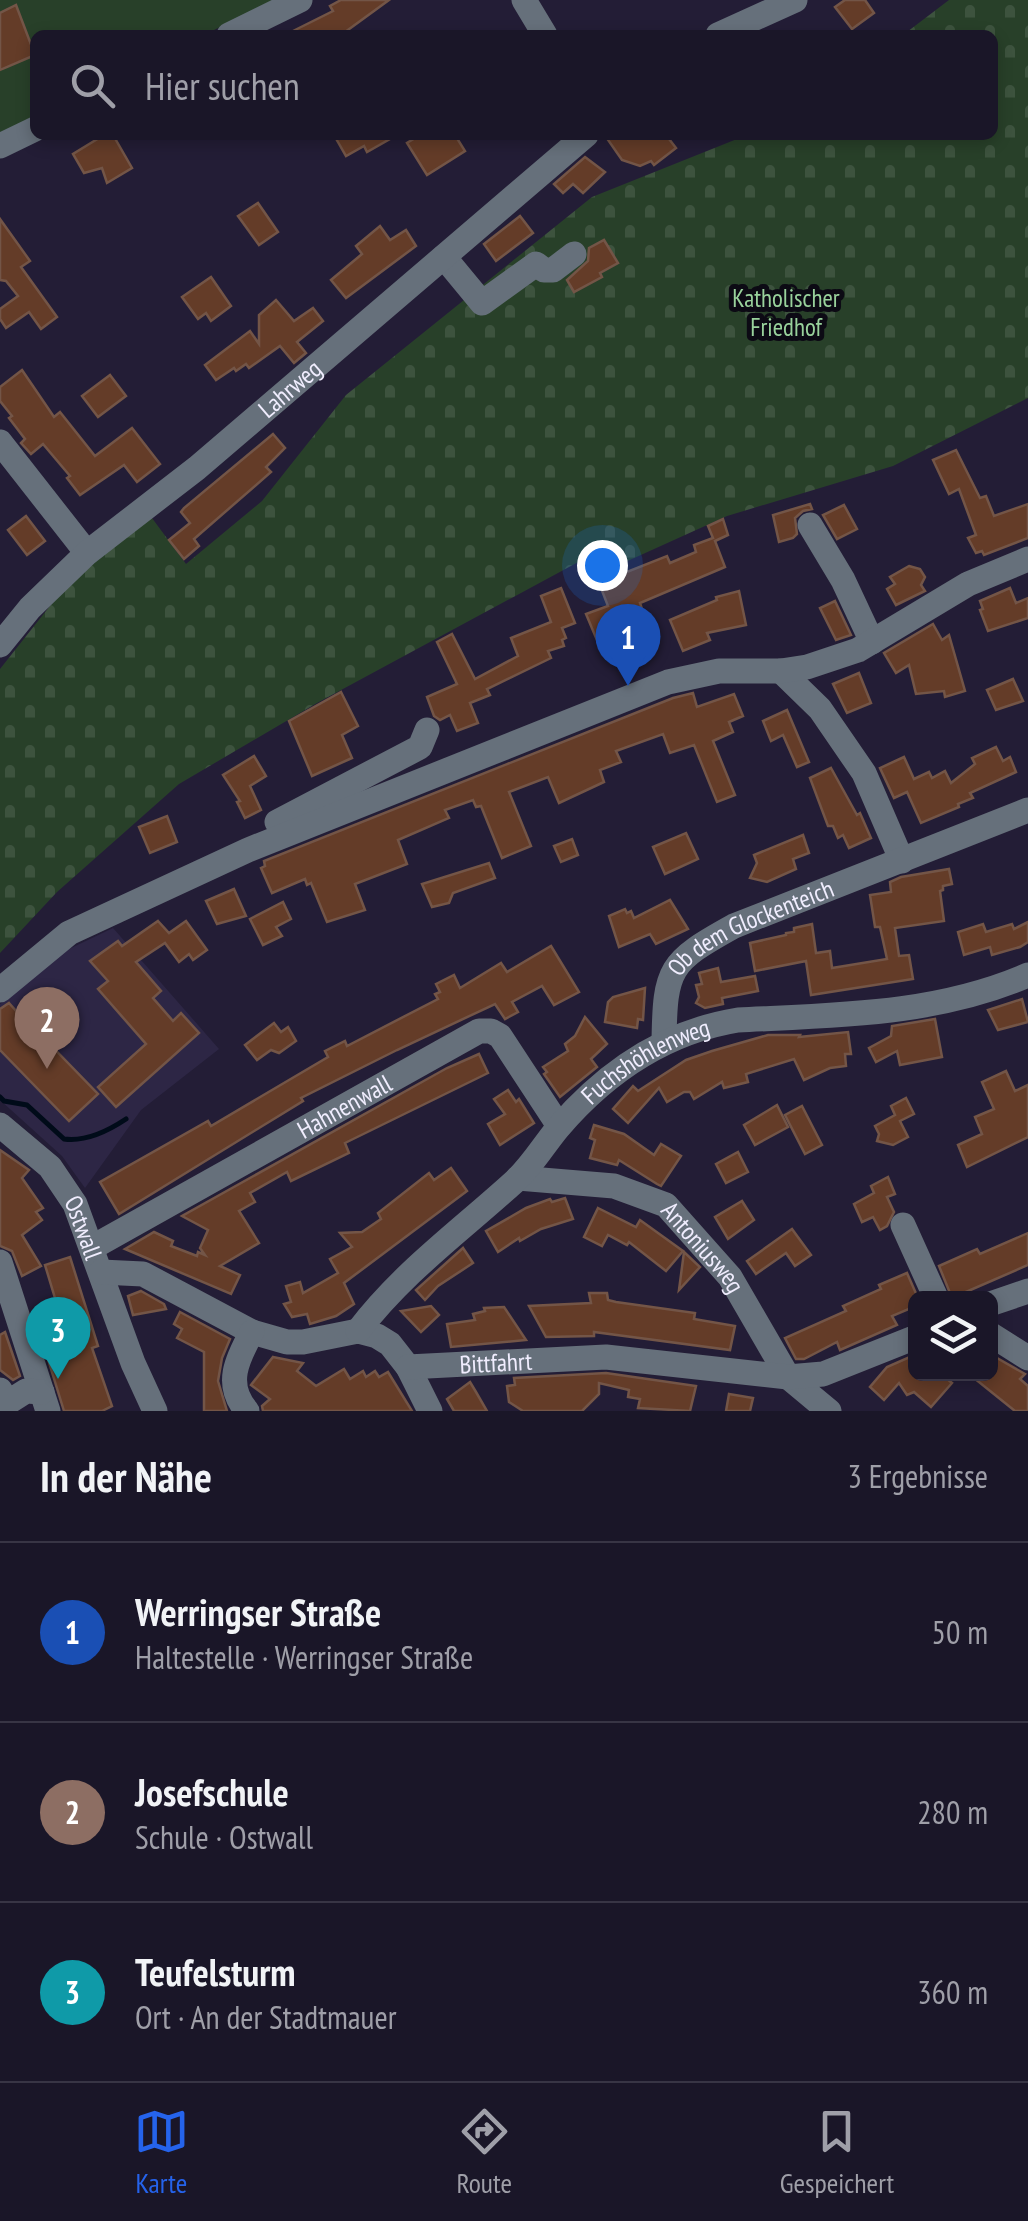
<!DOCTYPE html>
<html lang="de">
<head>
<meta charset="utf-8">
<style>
  body { margin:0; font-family:"PT Sans Narrow",sans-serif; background:#231f30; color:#f1f3f6 }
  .controls { position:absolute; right:30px; bottom:30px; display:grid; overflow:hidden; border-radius:15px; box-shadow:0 5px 15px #0003 }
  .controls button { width:90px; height:90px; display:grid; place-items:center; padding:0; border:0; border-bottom:2px solid #383545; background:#1a1628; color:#f1f3f6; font:50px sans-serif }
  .you { position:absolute; left:602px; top:565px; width:35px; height:35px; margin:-25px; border:8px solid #fff; border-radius:50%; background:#1a73e8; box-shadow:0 0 0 15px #1a73e833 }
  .badge { display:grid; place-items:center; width:65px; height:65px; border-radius:50%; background:#2563eb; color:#fff; font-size:32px; font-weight:700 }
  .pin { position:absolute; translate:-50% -82px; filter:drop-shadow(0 2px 5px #0008) }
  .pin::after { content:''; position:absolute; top:52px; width:35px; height:30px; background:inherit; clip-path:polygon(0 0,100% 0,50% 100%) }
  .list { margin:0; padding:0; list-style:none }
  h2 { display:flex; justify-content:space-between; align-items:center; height:130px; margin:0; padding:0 40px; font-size:42px }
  h2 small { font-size:32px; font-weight:400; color:#9f9fa8 }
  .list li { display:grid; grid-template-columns:65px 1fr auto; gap:30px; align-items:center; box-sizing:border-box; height:180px; padding:0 40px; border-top:2px solid #383545 }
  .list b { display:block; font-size:38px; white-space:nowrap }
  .list p { margin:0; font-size:32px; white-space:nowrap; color:#9f9fa8 }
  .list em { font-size:32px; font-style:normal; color:#9f9fa8 }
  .icon { flex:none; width:55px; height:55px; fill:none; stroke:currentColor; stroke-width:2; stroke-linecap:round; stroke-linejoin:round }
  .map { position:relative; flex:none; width:1028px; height:1411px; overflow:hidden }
  .search { position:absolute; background:#1a1628; box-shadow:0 5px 15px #0003; left:30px; right:30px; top:30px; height:110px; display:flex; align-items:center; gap:25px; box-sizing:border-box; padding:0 35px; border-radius:15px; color:#9f9fa8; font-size:38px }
  .sheet { height:670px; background:#1a1628 }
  nav { display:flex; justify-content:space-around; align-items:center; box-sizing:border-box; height:140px; border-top:2px solid #383545; background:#1a1628; font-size:28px; color:#9f9fa8 }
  nav a { display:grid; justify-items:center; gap:5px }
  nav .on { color:#2563eb }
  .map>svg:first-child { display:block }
  .built { fill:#2d2645 }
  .green { fill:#284029 }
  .cemetery { fill:url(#cemetery-stones) }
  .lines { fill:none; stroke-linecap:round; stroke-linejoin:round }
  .stream { stroke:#000b19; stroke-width:5 }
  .building { fill:#643c28; stroke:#735547; stroke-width:2.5 }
  .minor { stroke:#66707b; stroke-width:25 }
  .labels { text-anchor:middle; stroke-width:10; stroke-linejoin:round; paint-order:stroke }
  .park-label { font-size:25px; fill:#99d29c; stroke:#0c0a14 }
  .street-label { font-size:25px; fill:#f0edfe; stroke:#0c0a14 }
</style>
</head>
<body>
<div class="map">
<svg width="1028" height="1411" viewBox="0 0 1028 1411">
  <defs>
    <pattern id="cemetery-stones" width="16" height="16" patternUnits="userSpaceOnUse" patternTransform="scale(2.5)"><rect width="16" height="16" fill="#284029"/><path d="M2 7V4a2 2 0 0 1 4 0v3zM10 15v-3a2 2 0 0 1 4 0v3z" fill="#3d533e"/></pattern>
  </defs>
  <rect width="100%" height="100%" fill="#231d36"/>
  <path class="built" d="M 113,928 L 219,1049 L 141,1110 L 85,1188 L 62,1156 L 0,1100 L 0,1004 L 67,950 Z"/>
  <path class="green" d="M 0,0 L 275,0 L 204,35 L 35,35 L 35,119 L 0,136 Z"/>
  <path class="cemetery" d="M 949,0 L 1028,0 L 1028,398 L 893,466 L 727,516 L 590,578 L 582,560 L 317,703 L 179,784 L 57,892 L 0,953 L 0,669 L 61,592 L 149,514 L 186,564 L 262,501 L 346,395 L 592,197 L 747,135 L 993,135 L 993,35 L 903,35 Z"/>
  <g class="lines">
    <path class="stream" d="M 0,1097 L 4,1101 L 27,1105 L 64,1139 C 86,1142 108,1131 126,1119"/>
  </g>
  <g class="building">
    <path d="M 341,0 L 389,0 L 341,35 L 285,35 L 333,11 L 330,6 Z"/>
    <path d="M 845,0 L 865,0 L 874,13 L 852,29 L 835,7 Z"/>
    <path d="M 16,5 L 35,55 L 0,70 L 0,13 Z"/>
    <path d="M 104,135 L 113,135 L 132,168 L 107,183 L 102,168 L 84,173 L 73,154 Z"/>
    <path d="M 334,135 L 397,135 L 367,152 L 364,146 L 346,156 Z"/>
    <path d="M 420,135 L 455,135 L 465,151 L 427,175 L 407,143 Z"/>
    <path d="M 618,135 L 666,135 L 676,148 L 654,165 L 651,161 L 640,166 L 622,160 L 606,137 Z"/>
    <path d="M 585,157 L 605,172 L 583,193 L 573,184 L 563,193 L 554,184 Z"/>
    <path d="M 258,203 L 278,232 L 259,245 L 238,216 Z"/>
    <path d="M 520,216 L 533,233 L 496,261 L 484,244 Z"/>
    <path d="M 0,219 L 30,261 L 21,267 L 57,317 L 41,329 L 29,312 L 6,328 L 0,319 L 0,309 L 18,296 L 6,281 L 0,280 Z"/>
    <path d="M 380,226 L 390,240 L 406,230 L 416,246 L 346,298 L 331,280 L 362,254 L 356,246 Z"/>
    <path d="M 604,240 L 618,263 L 600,273 L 602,277 L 574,292 L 567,280 L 588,261 L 589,248 Z"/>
    <path d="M 211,277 L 231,306 L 211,321 L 206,313 L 198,319 L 182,297 Z"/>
    <path d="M 276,300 L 294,321 L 313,308 L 323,321 L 297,342 L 306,353 L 294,363 L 280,346 L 249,368 L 246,364 L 236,371 L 234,368 L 216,380 L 205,365 L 250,331 L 259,344 L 259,315 Z"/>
    <path d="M 22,370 L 54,417 L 60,412 L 95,456 L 132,428 L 160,464 L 137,482 L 124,465 L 80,495 L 67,478 L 70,476 L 43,444 L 31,454 L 21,443 L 25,439 L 9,418 L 12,416 L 0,401 L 0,387 Z"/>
    <path d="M 110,375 L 126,396 L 98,417 L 82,396 Z"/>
    <path d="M 273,434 L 285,448 L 266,467 L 271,472 L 194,539 L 199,546 L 184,559 L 169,540 L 190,523 L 181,512 L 184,508 Z"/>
    <path d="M 956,450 L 980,498 L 986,496 L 994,516 L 1028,504 L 1028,538 L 984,555 L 982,551 L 976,553 L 968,538 L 976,535 L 959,489 L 949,494 L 933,460 Z"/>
    <path d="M 810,504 L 812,509 L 803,511 L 795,518 L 797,534 L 793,538 L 779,542 L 773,515 Z"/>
    <path d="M 844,505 L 857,529 L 837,539 L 823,515 Z"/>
    <path d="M 26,516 L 45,541 L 27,555 L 8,530 Z"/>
    <path d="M 723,519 L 728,535 L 715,541 L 725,567 L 640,603 L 643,612 L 634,616 L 646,645 L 620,655 L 614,639 L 599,645 L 586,614 L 608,606 L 599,583 L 667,556 L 670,563 L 696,552 L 694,545 L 713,538 L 708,526 Z"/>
    <path d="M 909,566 L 920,569 L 925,577 L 921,585 L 925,591 L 896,605 L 887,589 L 895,584 L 890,577 Z"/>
    <path d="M 561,588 L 575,623 L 562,628 L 566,638 L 562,640 L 564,646 L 548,651 L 551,658 L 487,689 L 490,695 L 470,703 L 478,723 L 457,731 L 450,715 L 440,720 L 434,716 L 427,697 L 457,684 L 437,642 L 452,634 L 475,679 L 518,656 L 511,638 L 551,622 L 541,596 Z"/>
    <path d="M 1010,588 L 1016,603 L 1028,598 L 1028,618 L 988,631 L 980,610 L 983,609 L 980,601 Z"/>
    <path d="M 739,591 L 746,625 L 707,633 L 710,640 L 683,651 L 670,620 L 717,600 L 716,597 Z"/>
    <path d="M 835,601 L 851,635 L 836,640 L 820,608 Z"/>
    <path d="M 933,624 L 942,640 L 949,635 L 965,691 L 945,697 L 944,691 L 916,694 L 909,665 L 896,673 L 884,653 Z"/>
    <path d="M 859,673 L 871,703 L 847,713 L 833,684 Z"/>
    <path d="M 1013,679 L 1023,701 L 996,710 L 987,690 Z"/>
    <path d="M 341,692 L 358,726 L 342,735 L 352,758 L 312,776 L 289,721 Z"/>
    <path d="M 693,693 L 697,707 L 734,694 L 743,716 L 729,722 L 733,732 L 713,741 L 735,795 L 717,802 L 694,745 L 670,753 L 663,734 L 616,751 L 621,762 L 600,770 L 604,782 L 559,803 L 548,777 L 509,792 L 531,846 L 502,858 L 481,806 L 476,807 L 473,800 L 445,810 L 449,818 L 398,840 L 407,864 L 355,884 L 365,910 L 327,922 L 311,883 L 307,885 L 305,879 L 272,893 L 261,868 L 265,866 L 264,861 L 673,698 Z"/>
    <path d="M 787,710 L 809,762 L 797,767 L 783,735 L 771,741 L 763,721 Z"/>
    <path d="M 996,747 L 1003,761 L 1010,757 L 1016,772 L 970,793 L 973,798 L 958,804 L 959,807 L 921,823 L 907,792 L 894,798 L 880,768 L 904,757 L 914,779 L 929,772 L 932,778 L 945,771 L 951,783 L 975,764 L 972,758 Z"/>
    <path d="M 254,756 L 266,776 L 250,786 L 261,810 L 245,818 L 237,802 L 240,801 L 223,775 Z"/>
    <path d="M 831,768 L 857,815 L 860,813 L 871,838 L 849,848 L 843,835 L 838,838 L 833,826 L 828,826 L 810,778 Z"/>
    <path d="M 167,816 L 177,842 L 150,853 L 139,827 Z"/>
    <path d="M 686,833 L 698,859 L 665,874 L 653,847 Z"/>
    <path d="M 803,835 L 809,853 L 793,859 L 796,869 L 767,882 L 750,878 L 757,863 L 754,855 Z"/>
    <path d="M 572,839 L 578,855 L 561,862 L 554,846 Z"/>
    <path d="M 489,863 L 495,878 L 453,893 L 449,903 L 432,907 L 422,884 Z"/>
    <path d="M 949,869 L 952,884 L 943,886 L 943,890 L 940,891 L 944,921 L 895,928 L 899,956 L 909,955 L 913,979 L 811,995 L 806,961 L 755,971 L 750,943 L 786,935 L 786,933 L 794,932 L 794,928 L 812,924 L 816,953 L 830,951 L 832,968 L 887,959 L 880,927 L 875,927 L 870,895 L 891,892 L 890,882 L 901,877 Z"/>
    <path d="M 234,889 L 246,916 L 217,924 L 206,901 Z"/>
    <path d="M 670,900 L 688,929 L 656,944 L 650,934 L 619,947 L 609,916 L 625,909 L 627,913 L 631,911 L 634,918 Z"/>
    <path d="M 283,902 L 291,919 L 276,927 L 282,936 L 263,945 L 250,919 Z"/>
    <path d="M 158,921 L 169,933 L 186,921 L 207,950 L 193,960 L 189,954 L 179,962 L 165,943 L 136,962 L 161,991 L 153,998 L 173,1021 L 181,1013 L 199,1033 L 116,1107 L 98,1087 L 146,1044 L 98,989 L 108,981 L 90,961 L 118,941 L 122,946 Z"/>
    <path d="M 1028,922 L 1028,942 L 1020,947 L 992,955 L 990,947 L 964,955 L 958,932 L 983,924 L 986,932 L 1012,924 L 1014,929 Z"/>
    <path d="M 551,946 L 579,992 L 554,1005 L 542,986 L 512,1002 L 518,1012 L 505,1019 L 495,1004 L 397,1050 L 301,1098 L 303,1101 L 119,1214 L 100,1182 L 208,1121 L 211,1126 L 328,1057 L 325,1051 L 345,1041 L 347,1046 L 438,999 L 435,994 L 440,992 L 436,984 L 454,975 L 460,988 L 501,963 L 507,972 Z"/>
    <path d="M 718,968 L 721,982 L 755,976 L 758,991 L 722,998 L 723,1004 L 705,1008 L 696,1003 L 699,997 L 696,985 L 702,984 L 699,973 Z"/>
    <path d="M 645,988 L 643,1020 L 638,1019 L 637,1028 L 605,1022 L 608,1002 L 613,997 Z"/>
    <path d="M 1022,999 L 1028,1022 L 998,1030 L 988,1010 Z"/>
    <path d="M 9,1003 L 26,1022 L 30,1018 L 40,1029 L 37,1031 L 98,1094 L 69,1121 L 0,1050 L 0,1009 Z"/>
    <path d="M 585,1017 L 607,1044 L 591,1059 L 597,1067 L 560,1097 L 544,1074 L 547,1072 L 543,1067 L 568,1051 L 565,1044 L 575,1036 Z"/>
    <path d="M 935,1019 L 942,1057 L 900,1065 L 897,1051 L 876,1062 L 869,1048 L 891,1036 L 892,1026 Z"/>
    <path d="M 274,1023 L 281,1032 L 288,1027 L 296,1041 L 279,1053 L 271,1050 L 257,1060 L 245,1045 Z"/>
    <path d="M 848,1032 L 851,1054 L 845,1054 L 846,1066 L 830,1068 L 804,1080 L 794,1059 L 746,1074 L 748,1082 L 724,1088 L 722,1082 L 694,1099 L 690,1092 L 684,1092 L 667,1102 L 659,1088 L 628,1123 L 613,1109 L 633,1086 L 638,1091 L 686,1060 L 712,1051 L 768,1035 L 800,1035 L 799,1037 Z"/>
    <path d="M 479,1054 L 488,1073 L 345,1143 L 349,1153 L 291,1181 L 287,1172 L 250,1193 L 255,1202 L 239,1211 L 259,1243 L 220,1266 L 240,1275 L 231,1294 L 125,1249 L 154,1232 L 173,1241 L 171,1246 L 197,1256 L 198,1252 L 205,1255 L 200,1248 L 208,1230 L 182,1216 L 447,1068 Z"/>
    <path d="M 1006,1071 L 1015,1091 L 1028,1085 L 1028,1137 L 967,1167 L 958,1145 L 982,1134 L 975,1117 L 994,1109 L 982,1082 Z"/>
    <path d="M 508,1090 L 516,1102 L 519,1099 L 534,1123 L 500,1145 L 488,1124 L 505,1114 L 494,1099 Z"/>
    <path d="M 906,1098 L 914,1114 L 900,1121 L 908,1137 L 893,1145 L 877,1141 L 879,1134 L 875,1126 L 895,1115 L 891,1106 Z"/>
    <path d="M 777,1105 L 788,1127 L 755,1145 L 744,1125 Z"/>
    <path d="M 802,1106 L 822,1145 L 805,1154 L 785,1115 Z"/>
    <path d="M 594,1125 L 624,1134 L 654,1155 L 661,1144 L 681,1156 L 661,1186 L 657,1184 L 619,1160 L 617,1165 L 590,1158 L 595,1140 L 590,1138 Z"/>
    <path d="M 0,1150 L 29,1170 L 22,1178 L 43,1208 L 36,1212 L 42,1220 L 22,1235 L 41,1266 L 22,1276 L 12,1251 L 0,1246 Z"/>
    <path d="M 738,1152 L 748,1172 L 726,1183 L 716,1164 Z"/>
    <path d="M 451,1168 L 467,1191 L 344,1283 L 354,1304 L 336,1316 L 310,1324 L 307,1314 L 292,1317 L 284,1304 L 291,1302 L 286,1286 L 300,1282 L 303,1293 L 338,1273 L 330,1259 L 352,1247 L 340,1233 L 362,1232 L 381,1219 L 378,1213 L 429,1173 L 434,1180 Z"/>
    <path d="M 888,1177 L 895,1194 L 887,1197 L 894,1212 L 887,1226 L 880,1230 L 873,1217 L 862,1222 L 854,1204 L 874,1193 L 871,1186 Z"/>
    <path d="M 565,1198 L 573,1219 L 541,1229 L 520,1241 L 519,1238 L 498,1252 L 486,1231 L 526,1208 L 550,1199 L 552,1202 Z"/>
    <path d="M 742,1201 L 754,1220 L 728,1239 L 715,1217 Z"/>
    <path d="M 598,1208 L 636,1227 L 640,1220 L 683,1251 L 666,1271 L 629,1242 L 627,1245 L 608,1235 L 602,1246 L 584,1237 Z"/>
    <path d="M 792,1229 L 811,1255 L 795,1266 L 786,1253 L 756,1274 L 747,1261 Z"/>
    <path d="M 1028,1233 L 1028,1265 L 952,1298 L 939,1266 L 977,1249 L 980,1254 Z"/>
    <path d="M 463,1248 L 473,1263 L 438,1286 L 425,1300 L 416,1290 Z"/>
    <path d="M 684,1252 L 700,1267 L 679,1290 Z"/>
    <path d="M 70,1257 L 98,1346 L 92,1348 L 112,1406 L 102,1411 L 64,1411 L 43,1343 L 65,1339 L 65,1305 L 58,1308 L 45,1265 Z"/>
    <path d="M 907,1273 L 918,1298 L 916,1298 L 916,1306 L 892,1316 L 897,1325 L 840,1350 L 837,1342 L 804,1359 L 796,1359 L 785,1338 L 846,1311 L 843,1306 L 881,1289 L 879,1285 Z"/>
    <path d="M 141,1291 L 164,1304 L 166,1309 L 133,1315 L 128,1296 Z"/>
    <path d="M 589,1293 L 607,1293 L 608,1300 L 616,1302 L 695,1313 L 694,1319 L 735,1326 L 730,1350 L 594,1332 L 594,1336 L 546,1337 L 529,1306 L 591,1303 Z"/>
    <path d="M 431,1306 L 439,1315 L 421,1332 L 401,1311 Z"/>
    <path d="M 504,1307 L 526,1340 L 451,1347 L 447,1324 L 475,1320 L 473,1314 L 485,1311 L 484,1308 Z"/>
    <path d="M 180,1312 L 230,1339 L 222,1358 L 218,1381 L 227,1411 L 204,1411 L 204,1352 L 177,1338 L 182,1329 L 174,1324 Z"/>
    <path d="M 5,1332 L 20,1376 L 13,1380 L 0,1370 L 0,1335 Z"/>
    <path d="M 990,1354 L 1025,1374 L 1020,1379 L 1028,1386 L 1028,1411 L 1015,1411 L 969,1374 L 990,1374 Z"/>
    <path d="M 912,1356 L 916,1374 L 941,1374 L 952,1383 L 931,1407 L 914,1392 L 907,1395 L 899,1383 L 884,1400 L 870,1387 L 887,1367 Z"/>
    <path d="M 273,1357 L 303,1363 L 297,1371 L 316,1386 L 344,1369 L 350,1379 L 363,1371 L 366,1377 L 375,1371 L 379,1377 L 388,1372 L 412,1411 L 263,1411 L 262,1406 L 270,1399 L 251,1385 Z"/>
    <path d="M 606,1373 L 696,1386 L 690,1411 L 638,1408 L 640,1399 L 628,1397 L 629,1390 L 599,1383 L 599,1394 L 582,1411 L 523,1411 L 509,1402 L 507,1386 L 515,1385 L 514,1378 Z"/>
    <path d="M 470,1382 L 476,1392 L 487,1411 L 454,1411 L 447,1399 Z"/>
    <path d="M 729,1394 L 753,1398 L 750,1411 L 726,1411 Z"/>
  </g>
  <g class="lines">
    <g class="minor">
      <path d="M 524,0 L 545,35"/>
      <path d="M 229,35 L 300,0"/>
      <path d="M 718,35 L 795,0"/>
      <path d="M 0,146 L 35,129"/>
      <path d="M 444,257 L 482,303 L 536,264 L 544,270 L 553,270 L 574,254"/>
      <path d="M 0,442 L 87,553"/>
      <path d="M 810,525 L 843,580 L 872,642"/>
      <path id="s1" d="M 0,645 L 30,608 L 87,553 L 197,468 L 586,135"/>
      <path d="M 781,671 L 820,709 L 864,773 L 902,861"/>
      <path d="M 277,822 L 420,747 L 427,730"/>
      <path d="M 0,990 L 69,933 L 248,850 L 668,682 L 719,671 L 781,671 L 807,667 L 858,650 L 968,584 L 1028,559"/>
      <path id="s2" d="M 664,1042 C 665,968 669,962 734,926 L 1028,810"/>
      <path id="s3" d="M 0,1125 L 50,1167 L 75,1204 L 133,1363 L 155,1411"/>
      <path id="s4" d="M 518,1178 L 614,1186 L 666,1205 L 730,1277 L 788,1377 L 829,1411"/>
      <path d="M 903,1225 L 936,1298"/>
      <path id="s5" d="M 93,1247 L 479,1031 L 491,1031 L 500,1036 L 559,1126"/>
      <path d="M 0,1262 L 48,1411"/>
      <path d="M 101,1272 L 143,1274 L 252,1332 L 287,1342 L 303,1342 L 358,1331 L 377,1336 L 390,1344 L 408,1367 L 430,1411"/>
      <path d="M 990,1304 L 1028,1291"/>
      <path id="s6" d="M 358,1331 C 403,1272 459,1232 514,1182 C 531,1167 543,1146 558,1128 C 606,1072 664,1032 738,1020 C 837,1015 936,1015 1028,975"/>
      <path d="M 990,1334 L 1028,1358"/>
      <path id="s7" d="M 408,1367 L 606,1357 L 788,1377 L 823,1374 L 916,1337"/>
      <path d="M 0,1390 L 7,1403 L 26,1391 L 42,1392"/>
      <path d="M 247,1411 C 224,1385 237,1359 252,1332"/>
    </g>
  </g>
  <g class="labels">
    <g class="park-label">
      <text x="786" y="307">Katholischer<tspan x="786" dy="29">Friedhof</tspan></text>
    </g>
    <g class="street-label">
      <text dy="9" stroke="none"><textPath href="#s1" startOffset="388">Lahrweg</textPath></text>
      <text dy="9" stroke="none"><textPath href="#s2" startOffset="162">Ob dem Glockenteich</textPath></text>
      <text dy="9" stroke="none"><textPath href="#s6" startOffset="398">Fuchshöhlenweg</textPath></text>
      <text dy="9" stroke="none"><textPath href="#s5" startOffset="288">Hahnenwall</textPath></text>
      <text dy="9" stroke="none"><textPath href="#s3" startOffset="135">Ostwall</textPath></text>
      <text dy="9" stroke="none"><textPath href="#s4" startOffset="208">Antoniusweg</textPath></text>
      <text dy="9" stroke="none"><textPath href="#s7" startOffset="88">Bittfahrt</textPath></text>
    </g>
  </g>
</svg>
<div class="controls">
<button><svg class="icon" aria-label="layers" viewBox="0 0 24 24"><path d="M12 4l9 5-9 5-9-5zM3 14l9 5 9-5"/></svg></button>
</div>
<div class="you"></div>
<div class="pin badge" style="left:628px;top:686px;background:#1a4fb4">1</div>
<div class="pin badge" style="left:47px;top:1069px;background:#8d6e63">2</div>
<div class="pin badge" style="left:58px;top:1379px;background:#0f9aa8">3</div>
<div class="search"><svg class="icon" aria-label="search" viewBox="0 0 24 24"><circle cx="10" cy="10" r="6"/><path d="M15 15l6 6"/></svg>Hier suchen</div>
</div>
<section class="sheet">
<h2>In der Nähe<small>3 Ergebnisse</small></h2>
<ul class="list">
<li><span class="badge" style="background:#1a4fb4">1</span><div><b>Werringser Straße</b><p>Haltestelle · Werringser Straße</p></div><em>50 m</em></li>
<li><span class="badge" style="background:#8d6e63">2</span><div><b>Josefschule</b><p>Schule · Ostwall</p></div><em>280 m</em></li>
<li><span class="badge" style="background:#0f9aa8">3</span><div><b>Teufelsturm</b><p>Ort · An der Stadtmauer</p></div><em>360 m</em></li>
</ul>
</section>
<nav>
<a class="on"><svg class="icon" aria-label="map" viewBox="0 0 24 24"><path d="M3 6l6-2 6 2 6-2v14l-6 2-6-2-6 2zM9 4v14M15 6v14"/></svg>Karte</a>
<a><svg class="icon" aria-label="directions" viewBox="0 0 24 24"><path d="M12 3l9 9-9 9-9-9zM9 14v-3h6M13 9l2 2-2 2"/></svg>Route</a>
<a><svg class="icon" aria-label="saved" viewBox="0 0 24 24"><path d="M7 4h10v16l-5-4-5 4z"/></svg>Gespeichert</a>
</nav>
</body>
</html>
